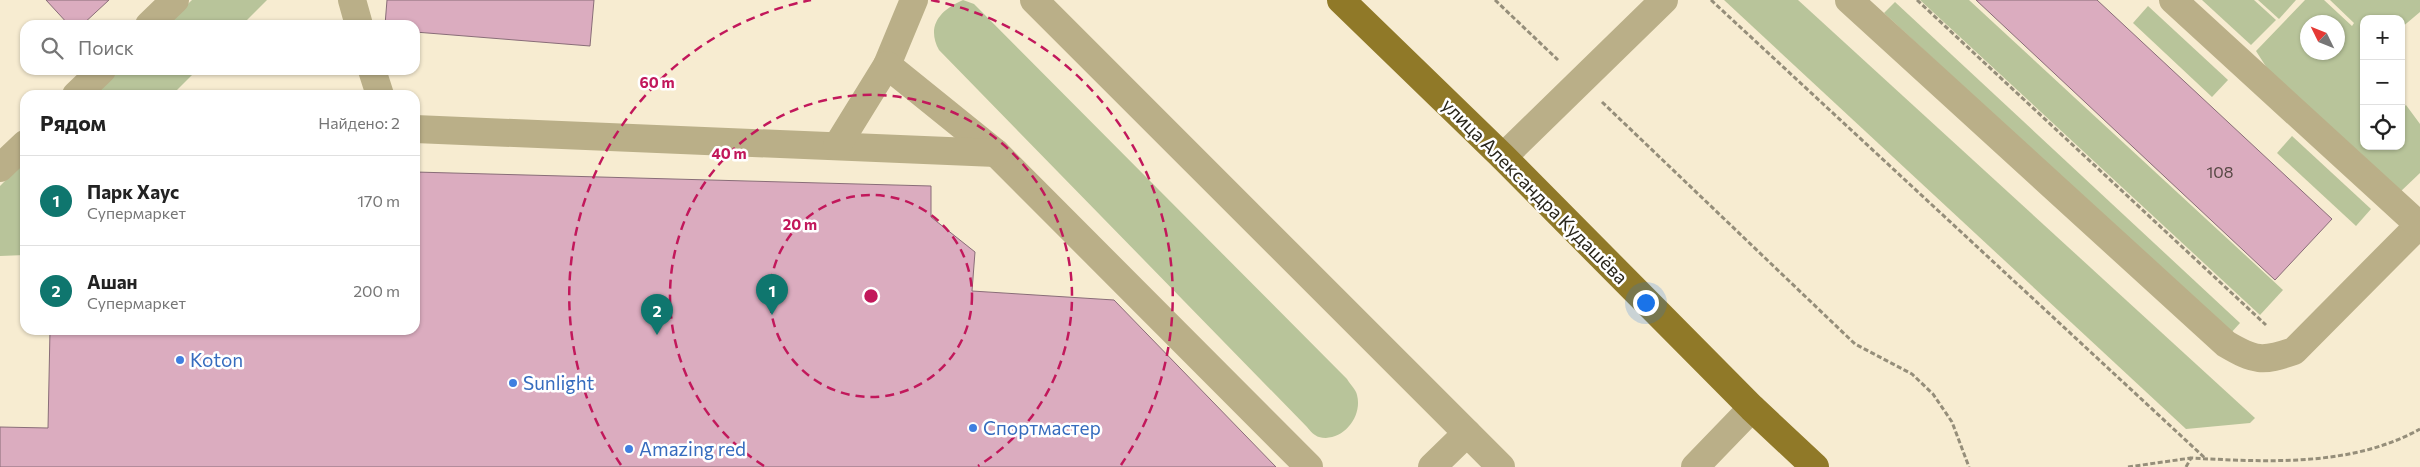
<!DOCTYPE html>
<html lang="ru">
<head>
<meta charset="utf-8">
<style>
  body { margin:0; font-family:Commissioner,sans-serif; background:#f6f6f6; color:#222 }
  .controls { position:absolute; right:15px; top:15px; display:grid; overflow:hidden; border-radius:10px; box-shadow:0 1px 4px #0004 }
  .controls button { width:45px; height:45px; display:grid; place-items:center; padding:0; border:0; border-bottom:1px solid #e0e0e0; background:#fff; color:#222; font:25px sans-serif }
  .compass { position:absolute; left:2300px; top:15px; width:45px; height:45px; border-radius:50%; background:#fff; box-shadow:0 1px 4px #0004; rotate:313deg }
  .you { position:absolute; left:1645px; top:302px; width:18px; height:18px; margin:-12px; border:4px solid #fff; border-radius:50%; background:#1a73e8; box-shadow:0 0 0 8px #1a73e833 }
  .badge { display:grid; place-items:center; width:32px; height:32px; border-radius:50%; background:#0f766e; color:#fff; font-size:16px; font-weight:700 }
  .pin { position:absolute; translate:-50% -41px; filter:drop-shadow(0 1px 2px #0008) }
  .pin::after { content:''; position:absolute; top:26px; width:18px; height:15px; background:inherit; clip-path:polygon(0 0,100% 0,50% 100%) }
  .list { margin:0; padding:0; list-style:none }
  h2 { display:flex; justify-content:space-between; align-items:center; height:65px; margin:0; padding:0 20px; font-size:21px }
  h2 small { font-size:16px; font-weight:400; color:#767676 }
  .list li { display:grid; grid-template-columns:32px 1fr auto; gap:15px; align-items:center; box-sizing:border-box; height:90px; padding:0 20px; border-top:1px solid #e0e0e0 }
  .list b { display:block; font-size:19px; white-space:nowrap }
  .list p { margin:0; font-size:16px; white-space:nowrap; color:#767676 }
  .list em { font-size:16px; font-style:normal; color:#767676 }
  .icon { flex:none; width:28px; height:28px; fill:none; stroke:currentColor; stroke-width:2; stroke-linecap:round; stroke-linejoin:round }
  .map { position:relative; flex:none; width:2420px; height:467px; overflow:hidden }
  .search { position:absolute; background:#fff; box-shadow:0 1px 4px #0004; left:20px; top:20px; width:400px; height:55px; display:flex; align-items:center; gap:12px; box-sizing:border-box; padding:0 18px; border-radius:15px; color:#767676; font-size:19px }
  .panel { position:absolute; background:#fff; box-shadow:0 1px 4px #0004; left:20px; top:90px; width:400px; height:245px; border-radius:15px }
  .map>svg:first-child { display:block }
  .green { fill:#b8c49a; fill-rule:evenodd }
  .building { fill:#dbacbf; stroke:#896d78 }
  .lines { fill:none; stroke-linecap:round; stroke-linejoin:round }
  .path { stroke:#958e7a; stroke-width:3; stroke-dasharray:5 2.5; stroke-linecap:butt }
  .minor { stroke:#baaf88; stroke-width:28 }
  .major { stroke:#907928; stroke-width:28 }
  .ring { fill:none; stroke:#c2185b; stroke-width:2.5; stroke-dasharray:9 6 }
  .shop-dot { fill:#3f7fe0; stroke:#fff; stroke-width:2 }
  .labels { text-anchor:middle; stroke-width:5; stroke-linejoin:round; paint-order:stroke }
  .number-label { font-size:16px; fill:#554743 }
  .street-label { font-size:19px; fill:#28251a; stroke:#fff }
  .shop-label { font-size:19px; fill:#366cbe; stroke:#fff; text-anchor:start }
  .centre { fill:#c2185b; stroke:#fff; stroke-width:2.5 }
  .ring-label { font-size:15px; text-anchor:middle; font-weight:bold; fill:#c2185b; stroke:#fff; stroke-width:5; stroke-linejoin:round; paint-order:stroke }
</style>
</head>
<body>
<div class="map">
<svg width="2420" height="467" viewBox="0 0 2420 467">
  <rect width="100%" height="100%" fill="#f7ecd1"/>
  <g class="green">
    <path d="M 192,0 L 267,0 L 242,25 L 166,25 Z"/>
    <path d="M 963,0 L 974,4 L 1347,379 C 1350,384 1356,390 1357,395 C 1363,417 1342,443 1319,437 C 1315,436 1310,431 1307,427 L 939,50 C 926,26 940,10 963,0 Z"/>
    <path d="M 1724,0 L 1798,0 L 2255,418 L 2250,423 L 2186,429 Z"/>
    <path d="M 1920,0 L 1969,0 L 2283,290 L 2260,315 Z"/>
    <path d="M 2202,0 L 2254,0 L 2276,20 L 2251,45 Z"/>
    <path d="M 2258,0 L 2296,0 L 2279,19 Z"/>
    <path d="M 2305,0 L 2324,0 L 2352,26 L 2354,23 L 2330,0 L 2420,0 L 2420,12 L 2401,28 L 2401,19 L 2364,19 L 2364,146 L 2401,146 L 2401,109 L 2406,105 L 2420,124 L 2420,173 L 2399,193 L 2274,79 L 2256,51 ZM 2308,22 L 2338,22 L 2338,52 L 2308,52 Z"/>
    <path d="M 1895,2 L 2240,323 L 2230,334 L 1884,13 Z"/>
    <path d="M 2148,6 L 2228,80 L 2212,97 L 2133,23 Z"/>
    <path d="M 120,70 L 197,70 L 172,95 L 94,95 Z"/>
    <path d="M 2292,136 L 2371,209 L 2356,226 L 2277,153 Z"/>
    <path d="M 25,161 L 25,255 L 0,256 L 0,186 Z"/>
  </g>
  <g class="building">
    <path d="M 46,0 L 109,0 L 82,25 L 69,25 Z"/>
    <path d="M 387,0 L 594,0 L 590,46 L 415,32 L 415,25 L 385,25 Z"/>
    <path d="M 1976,0 L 2097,0 L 2332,219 L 2275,280 Z"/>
    <path d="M 415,172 L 931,186 L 931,217 L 975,252 L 972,291 L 1114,300 L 1276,467 L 0,467 L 0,427 L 48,428 L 50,330 L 415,330 Z"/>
  </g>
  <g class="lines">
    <g class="path">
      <path d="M 1495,0 L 1558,60"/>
      <path d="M 1711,0 L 2206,459"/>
      <path d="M 1917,0 L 2266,325"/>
      <path d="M 1602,102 L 1855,344 L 1912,374 L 1933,394 L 1952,422 L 1969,467"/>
      <path d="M 2128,467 L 2191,458"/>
      <path d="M 2186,467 L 2191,458 C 2267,462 2352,467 2420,429"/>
    </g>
    <g class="minor">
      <path d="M 352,0 L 359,25"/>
      <path d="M 914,0 L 887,65 L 996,153 L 1309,467"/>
      <path d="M 1034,0 L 1501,467"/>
      <path d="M 1849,0 L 2226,344 C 2255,361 2262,362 2294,351 L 2420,224"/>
      <path d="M 2173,0 L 2419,225"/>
      <path d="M 149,25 L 175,0"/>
      <path d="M 372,70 L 380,95"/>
      <path d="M 76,95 L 102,70"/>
      <path d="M 415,129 L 996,153"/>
      <path d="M 837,146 L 887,65"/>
      <path d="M 1503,157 L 1664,0"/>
      <path d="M 0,168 L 25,144"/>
      <path d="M 1432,467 L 1467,433"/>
      <path d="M 1695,467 L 1752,408"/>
    </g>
    <path class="major" d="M 1341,0 L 1503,157 L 1752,408 L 1815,467"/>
  </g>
  <g class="ring">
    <circle cx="871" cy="296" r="101"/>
    <path d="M764 466A201 201 0 1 1 978 466"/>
    <path d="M621 465A302 302 0 0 1 811 0M931 0A302 302 0 0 1 1121 465"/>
  </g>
  <g class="shop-dot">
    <circle cx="180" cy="360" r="5"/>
    <circle cx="513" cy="383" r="5"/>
    <circle cx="973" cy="428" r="5"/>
    <circle cx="629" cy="449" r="5"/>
  </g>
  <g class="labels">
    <g class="number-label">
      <text x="2220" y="178">108</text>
    </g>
    <g class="street-label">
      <text transform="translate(1535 191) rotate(45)" y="7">улица Александра Кудашёва</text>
    </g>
    <g class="shop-label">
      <text x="190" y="367">Koton</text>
      <text x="523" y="390">Sunlight</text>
      <text x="983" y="435">Спортмастер</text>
      <text x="639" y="456">Amazing red</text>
    </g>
  </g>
  <circle cx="871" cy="296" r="8" class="centre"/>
  <g class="ring-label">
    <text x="657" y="88">60 m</text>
    <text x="729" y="159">40 m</text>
    <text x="800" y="230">20 m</text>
  </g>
</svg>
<div class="controls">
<button>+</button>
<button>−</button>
<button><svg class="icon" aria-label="locate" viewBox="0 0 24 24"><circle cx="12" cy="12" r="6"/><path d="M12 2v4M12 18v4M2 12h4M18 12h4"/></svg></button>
</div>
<svg class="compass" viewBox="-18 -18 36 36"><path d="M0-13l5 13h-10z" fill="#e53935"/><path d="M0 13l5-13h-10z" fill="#767676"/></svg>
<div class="you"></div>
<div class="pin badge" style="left:772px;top:315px">1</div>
<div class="pin badge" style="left:657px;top:335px">2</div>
<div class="search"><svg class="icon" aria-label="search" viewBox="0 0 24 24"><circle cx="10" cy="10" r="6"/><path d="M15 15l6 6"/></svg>Поиск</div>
<section class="panel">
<h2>Рядом<small>Найдено: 2</small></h2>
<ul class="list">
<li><span class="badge">1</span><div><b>Парк Хаус</b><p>Супермаркет</p></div><em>170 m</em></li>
<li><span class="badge">2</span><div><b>Ашан</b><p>Супермаркет</p></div><em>200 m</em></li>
</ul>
</section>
</div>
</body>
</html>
